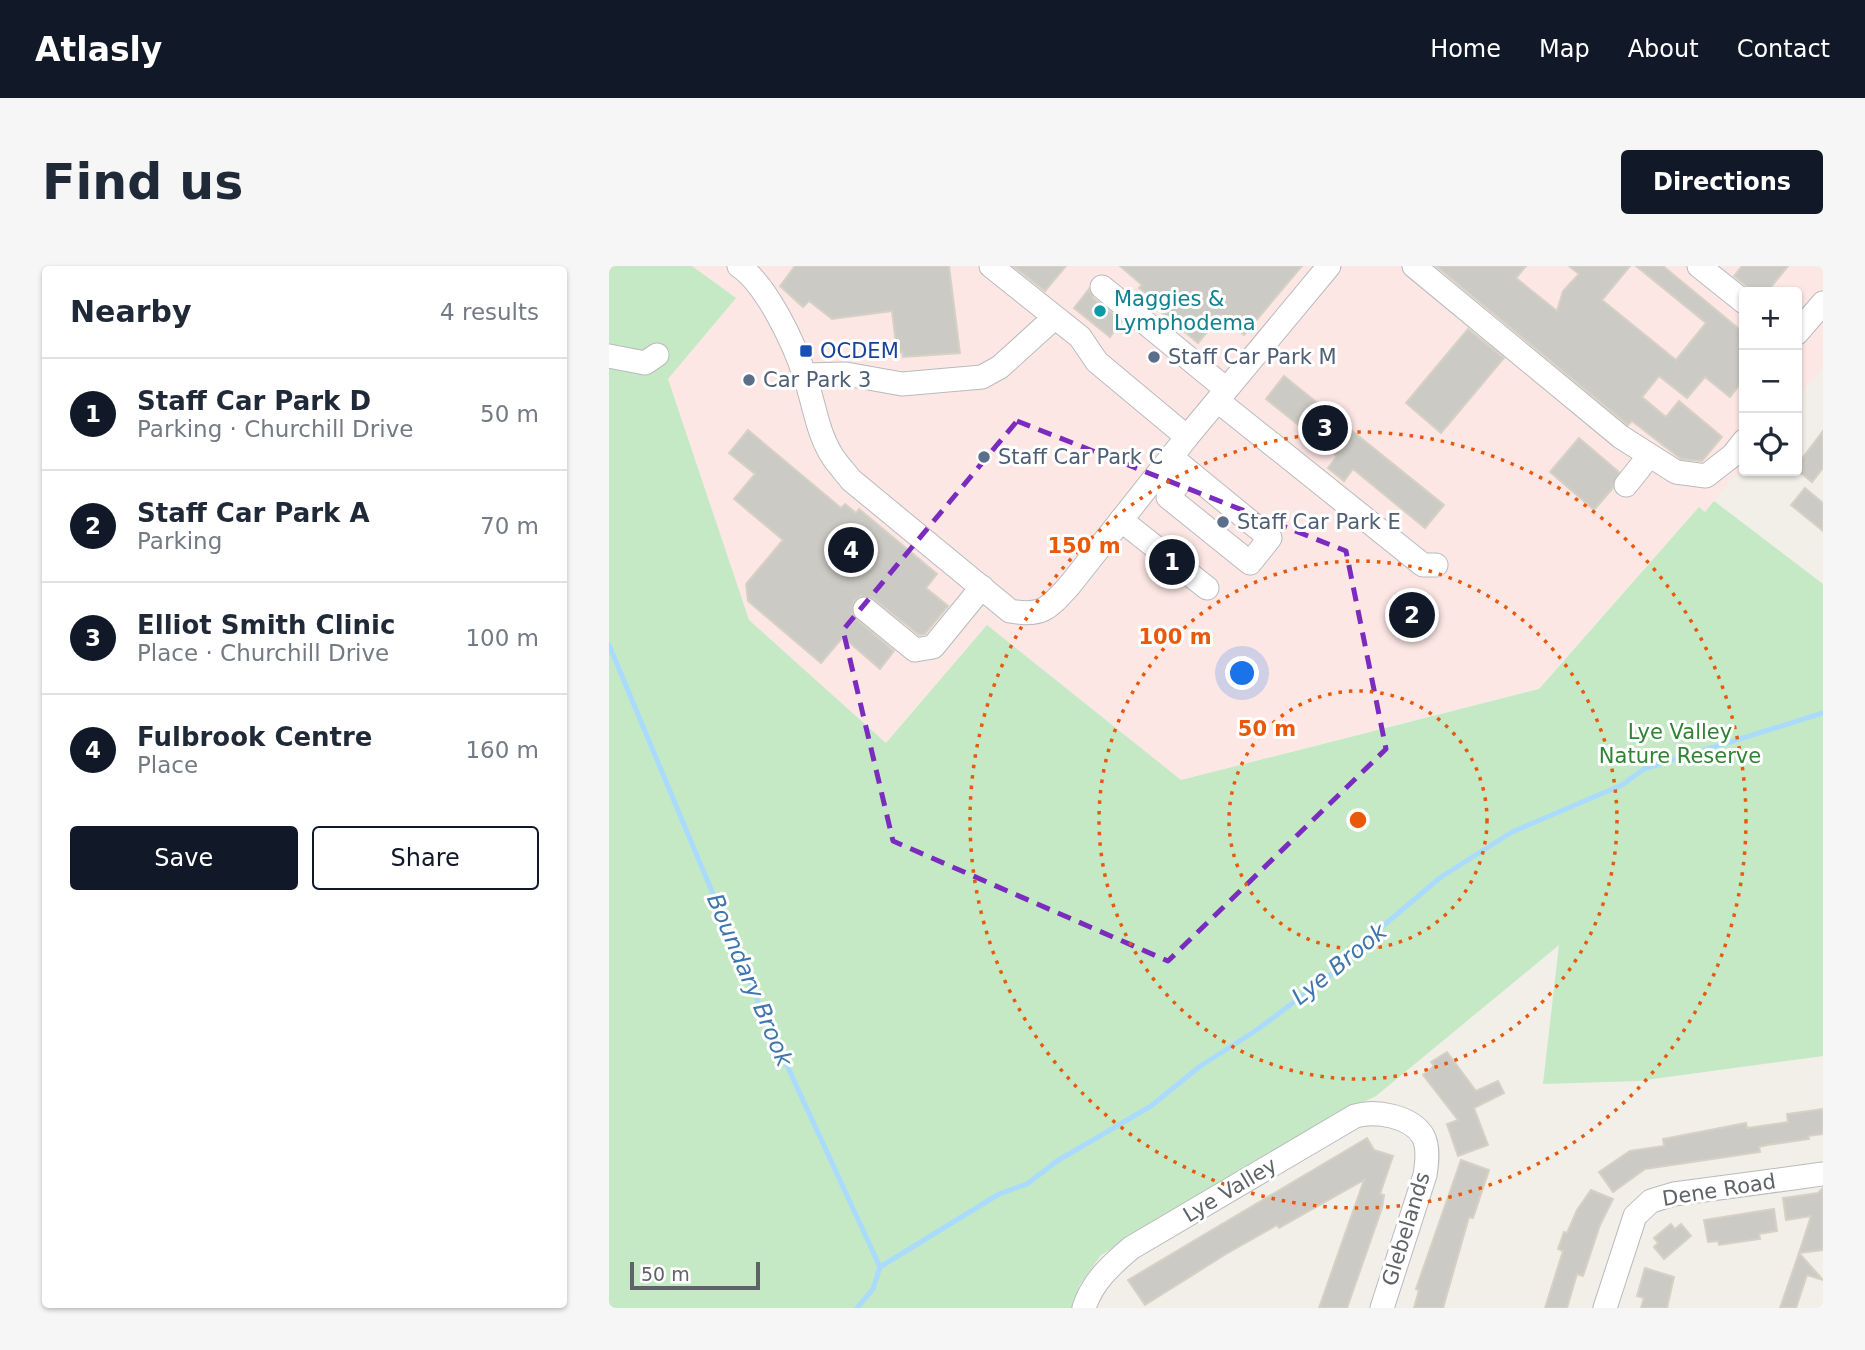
<!DOCTYPE html>
<html lang="en">
<head>
<meta charset="utf-8">
<style>
  body { margin:0; font-family:"DejaVu Sans",sans-serif; background:#f6f6f7; color:#1f2937 }
  .controls { position:absolute; right:21px; top:21px; display:grid; overflow:hidden; border-radius:7px; box-shadow:0 2px 5px #0004 }
  .controls button { width:63px; height:63px; display:grid; place-items:center; padding:0; border:0; border-bottom:2px solid #e0e1e3; background:#fff; color:#1f2937; font:35px sans-serif }
  .scale { position:absolute; left:21px; bottom:18px; width:130px; box-sizing:border-box; padding-left:7px; border:4px solid #5f6368; border-top:0; font-size:19px; line-height:24px; white-space:nowrap; color:#5f6368; -webkit-text-stroke:5px #fff; paint-order:stroke }
  .you { position:absolute; left:634px; top:408px; width:24px; height:24px; margin:-18px; border:5px solid #fff; border-radius:50%; background:#1a73e8; box-shadow:0 0 0 10px #1a73e833 }
  .badge { display:grid; place-items:center; width:46px; height:46px; border-radius:50%; background:#111827; color:#fff; font-size:23px; font-weight:700 }
  .pin { position:absolute; translate:-50% -50%; border:4px solid #fff; box-shadow:0 2px 7px #0006 }
  .list { margin:0; padding:0; list-style:none }
  h2 { display:flex; justify-content:space-between; align-items:center; height:91px; margin:0; padding:0 28px; font-size:30px }
  h2 small { font-size:23px; font-weight:400; color:#747a83 }
  .list li { display:grid; grid-template-columns:46px 1fr auto; gap:21px; align-items:center; box-sizing:border-box; height:112px; padding:0 28px; border-top:2px solid #e0e1e3 }
  .list b { display:block; font-size:26px; white-space:nowrap }
  .list p { margin:0; font-size:23px; white-space:nowrap; color:#747a83 }
  .list em { font-size:23px; font-style:normal; color:#747a83 }
  .actions { display:flex; gap:14px; padding:21px 28px }
  .actions a { flex:1; padding:16px 0; border:2px solid #111827; border-radius:7px; text-align:center; font-size:24px; color:#111827 }
  .actions .main { background:#111827; color:#fff }
  .icon { flex:none; width:38px; height:38px; fill:none; stroke:currentColor; stroke-width:2; stroke-linecap:round; stroke-linejoin:round }
  .map { position:relative; flex:none; width:1214px; height:1042px; overflow:hidden; border-radius:7px }
  header { display:flex; align-items:center; gap:42px; box-sizing:border-box; height:98px; padding:0 35px; background:#111827; color:#fff }
  header strong { font-size:33px }
  nav { display:flex; gap:38px; margin-inline-start:auto; font-size:24px }
  .intro { display:flex; align-items:center; justify-content:space-between; box-sizing:border-box; height:168px; padding:0 42px }
  h1 { margin:0; font-size:49px }
  .button { padding:18px 32px; border-radius:7px; background:#111827; color:#fff; font-size:24px; font-weight:700 }
  main { display:flex; gap:42px; padding:0 42px }
  aside { flex:1; background:#fff; border-radius:7px; box-shadow:0 2px 5px #0004 }
  .map>svg:first-child { display:block }
  .medical { fill:#fde7e5 }
  .green { fill:#c4e9c4 }
  .lines { fill:none; stroke-linecap:round; stroke-linejoin:round }
  .stream { stroke:#aadbff; stroke-width:5 }
  .building { fill:#cccac4; stroke:#d6d1c5; stroke-width:2 }
  .minor-casing { stroke:#b8babe; stroke-width:25 }
  .minor { stroke:#fff; stroke-width:23 }
  .marked { fill:none; stroke:#7b2cbf; stroke-width:5; stroke-dasharray:14 9; stroke-linejoin:round }
  .ring { fill:none; stroke:#e8590c; stroke-width:3.5; stroke-dasharray:3.5 7 }
  .culture-dot { fill:#0f9aa8; stroke:#fff; stroke-width:2.5 }
  .transit-dot { fill:#1a4fb4; stroke:#fff; stroke-width:2.5 }
  .service-dot { fill:#5c6f8a; stroke:#fff; stroke-width:2.5 }
  .labels { text-anchor:middle; stroke-width:6; stroke-linejoin:round; paint-order:stroke }
  .culture-label { font-size:21px; fill:#0d838f; stroke:#fff; text-anchor:start }
  .transit-label { font-size:21px; fill:#164399; stroke:#fff; text-anchor:start }
  .service-label { font-size:21px; fill:#4e5e75; stroke:#fff; text-anchor:start }
  .park-label { font-size:21px; fill:#318334; stroke:#fff }
  .street-label { font-size:21px; fill:#5f6368; stroke:#fff }
  .water-label { font-size:23px; font-style:italic; fill:#3e75ad; stroke:#fff }
  .centre { fill:#e8590c; stroke:#fff; stroke-width:3.5 }
  .ring-label { font-size:21px; text-anchor:middle; font-weight:bold; fill:#e8590c; stroke:#fff; stroke-width:6; stroke-linejoin:round; paint-order:stroke }
</style>
</head>
<body>
<header>
<strong>Atlasly</strong>
<nav><a>Home</a><a>Map</a><a>About</a><a>Contact</a></nav>
</header>
<div class="intro"><h1>Find us</h1><a class="button">Directions</a></div>
<main>
<aside>
<h2>Nearby<small>4 results</small></h2>
<ul class="list">
<li><span class="badge">1</span><div><b>Staff Car Park D</b><p>Parking · Churchill Drive</p></div><em>50 m</em></li>
<li><span class="badge">2</span><div><b>Staff Car Park A</b><p>Parking</p></div><em>70 m</em></li>
<li><span class="badge">3</span><div><b>Elliot Smith Clinic</b><p>Place · Churchill Drive</p></div><em>100 m</em></li>
<li><span class="badge">4</span><div><b>Fulbrook Centre</b><p>Place</p></div><em>160 m</em></li>
</ul>
<div class="actions"><a class="main">Save</a><a>Share</a></div>
</aside>
<div class="map">
<svg width="1214" height="1042" viewBox="0 0 1214 1042">
  <rect width="100%" height="100%" fill="#f1efe7"/>
  <path class="medical" d="M 83,0 L 1214,0 L 1214,101 L 1188,133 L 1188,26 L 1135,26 L 1135,198 L 1096,246 L 1089,242 L 930,422 L 571,514 L 378,359 L 277,477 L 140,354 L 59,113 L 127,32 Z"/>
  <path class="green" d="M 0,0 L 83,0 L 127,32 L 59,113 L 140,354 L 277,477 L 378,359 L 572,514 L 930,423 L 1090,241 L 1096,246 L 1105,235 L 1214,318 L 1214,790 L 1029,815 L 934,818 L 950,679 L 767,830 L 716,854 L 492,989 L 470,1020 L 463,1042 L 0,1042 Z"/>
  <g class="lines">
    <g class="stream">
      <path d="M 0,379 L 152,743 L 271,1001 L 264,1023 L 248,1042"/>
      <path d="M 271,1001 L 390,928 L 418,918 L 448,895 L 542,840 L 590,801 L 649,763 L 737,697 L 756,675 L 832,611 L 903,566 L 1013,519 L 1035,503 L 1214,447"/>
    </g>
  </g>
  <g class="building">
    <path d="M 186,0 L 340,0 L 351,87 L 294,91 L 293,86 L 288,87 L 283,45 L 223,53 L 200,35 L 194,41 L 171,20 Z"/>
    <path d="M 404,0 L 457,0 L 436,25 Z"/>
    <path d="M 511,0 L 693,0 L 635,69 L 612,49 L 589,77 L 551,45 L 554,42 L 530,22 L 533,19 Z"/>
    <path d="M 827,0 L 917,0 L 907,12 L 948,45 L 954,25 L 970,8 L 960,0 L 1021,0 L 993,34 L 1067,94 L 1097,57 L 1027,0 L 1054,0 L 1135,67 L 1135,113 L 1121,131 L 1096,111 L 1078,132 L 1050,110 L 1033,131 L 1057,151 L 1070,135 L 1113,171 L 1093,195 L 1072,193 L 1023,155 L 1019,159 Z"/>
    <path d="M 1133,0 L 1179,0 L 1158,26 L 1145,26 L 1125,10 Z"/>
    <path d="M 480,23 L 484,32 L 513,55 L 501,71 L 465,42 Z"/>
    <path d="M 859,63 L 895,92 L 832,167 L 797,137 Z"/>
    <path d="M 675,110 L 835,239 L 816,262 L 744,203 L 735,215 L 719,202 L 728,190 L 657,133 Z"/>
    <path d="M 139,164 L 232,242 L 236,238 L 247,247 L 250,243 L 328,308 L 317,322 L 339,340 L 316,368 L 310,369 L 264,332 L 252,330 L 245,335 L 243,347 L 247,353 L 285,385 L 271,403 L 234,371 L 212,397 L 139,335 L 137,318 L 174,274 L 125,233 L 146,208 L 120,187 Z"/>
    <path d="M 1214,165 L 1214,202 L 1203,216 L 1188,204 L 1188,199 Z"/>
    <path d="M 970,172 L 1010,206 L 1004,222 L 985,244 L 941,206 Z"/>
    <path d="M 1196,222 L 1214,237 L 1214,265 L 1182,239 Z"/>
    <path d="M 838,786 L 867,825 L 889,815 L 895,827 L 865,842 L 879,879 L 849,890 L 838,858 L 849,854 L 814,809 L 825,800 L 822,796 Z"/>
    <path d="M 1214,843 L 1214,868 L 1199,870 L 1200,873 L 1158,879 L 1150,881 L 1151,886 L 1036,903 L 1004,926 L 990,906 L 1021,885 L 1055,880 L 1054,873 L 1137,857 L 1138,862 L 1179,856 L 1178,848 Z"/>
    <path d="M 758,872 L 765,884 L 784,890 L 771,928 L 775,929 L 773,942 L 738,1042 L 710,1042 L 755,914 L 670,962 L 668,959 L 617,988 L 536,1039 L 519,1014 Z"/>
    <path d="M 852,894 L 880,904 L 864,952 L 860,951 L 834,1042 L 805,1042 L 810,1024 L 807,1023 Z"/>
    <path d="M 1214,922 L 1214,984 L 1190,987 L 1202,950 L 1177,954 L 1174,932 L 1209,927 Z"/>
    <path d="M 982,924 L 1004,933 L 991,959 L 974,1010 L 968,1008 L 958,1042 L 936,1042 L 954,985 L 949,983 L 955,966 L 958,967 L 968,944 Z"/>
    <path d="M 1165,943 L 1168,965 L 1150,968 L 1151,973 L 1110,979 L 1109,975 L 1099,976 L 1095,954 Z"/>
    <path d="M 1062,958 L 1066,963 L 1072,958 L 1082,970 L 1055,993 L 1045,981 L 1049,977 L 1045,972 Z"/>
    <path d="M 1190,987 L 1214,1014 L 1198,1009 L 1187,1042 L 1171,1042 Z"/>
    <path d="M 1036,1002 L 1065,1011 L 1058,1042 L 1032,1042 L 1035,1032 L 1028,1030 Z"/>
  </g>
  <g class="lines">
    <g class="minor-casing">
      <g id="minor">
        <path d="M 130,0 C 158,19 186,79 196,111 C 205,137 208,165 222,188 C 227,197 236,206 242,214 L 401,345 C 433,351 440,342 460,320 L 578,171 L 720,0"/>
        <path d="M 382,0 L 471,71 L 488,96 L 578,171"/>
        <path d="M 805,0 L 1012,171 L 1067,206 L 1097,210 L 1124,189 L 1135,175"/>
        <path d="M 1090,0 L 1135,36"/>
        <path d="M 493,21 L 617,123"/>
        <path d="M 1188,67 L 1214,37"/>
        <path d="M 0,90 L 36,97 L 48,89"/>
        <path d="M 196,109 L 237,108 L 293,118 L 373,111 L 391,101 L 445,52"/>
        <path d="M 609,135 L 814,299 L 827,299"/>
        <path d="M 562,191 L 661,272 L 641,297 L 559,231 L 579,206"/>
        <path d="M 1017,219 L 1040,190"/>
        <path d="M 512,254 L 598,322"/>
        <path d="M 256,343 L 306,384 L 324,381 L 373,321"/>
        <path d="M 475,1042 C 483,1016 502,999 522,982 L 746,850 C 767,844 802,850 814,870 C 820,881 818,897 816,909 L 773,1042"/>
        <path d="M 996,1042 L 1026,950 L 1042,935 L 1065,928 L 1214,908"/>
      </g>
    </g>
    <use href="#minor" class="minor"/>
  </g>
  <path class="marked" d="M 408,155 L 737,285 L 777,483 L 559,695 L 284,575 L 234,364 Z"/>
  <g class="ring">
    <circle cx="749" cy="554" r="129"/>
    <circle cx="749" cy="554" r="259"/>
    <circle cx="749" cy="554" r="388"/>
  </g>
  <circle class="culture-dot" cx="491" cy="45" r="7"/>
  <rect class="transit-dot" x="190" y="78" width="14" height="14" rx="3.5"/>
  <g class="service-dot">
    <circle cx="545" cy="91" r="7"/>
    <circle cx="140" cy="114" r="7"/>
    <circle cx="375" cy="191" r="7"/>
    <circle cx="614" cy="256" r="7"/>
  </g>
  <g class="labels">
    <g class="culture-label">
      <text x="505" y="40">Maggies &amp;<tspan x="505" dy="24">Lymphodema</tspan></text>
    </g>
    <g class="transit-label">
      <text x="211" y="92">OCDEM</text>
    </g>
    <g class="service-label">
      <text x="559" y="98">Staff Car Park M</text>
      <text x="154" y="121">Car Park 3</text>
      <text x="389" y="198">Staff Car Park C</text>
      <text x="628" y="263">Staff Car Park E</text>
    </g>
    <g class="park-label">
      <text x="1071" y="473">Lye Valley<tspan x="1071" dy="24">Nature Reserve</tspan></text>
    </g>
    <g class="street-label">
      <text transform="translate(621 924) rotate(-31)" y="7">Lye Valley</text>
      <text transform="translate(1110 924) rotate(-9)" y="7">Dene Road</text>
      <text transform="translate(797 963) rotate(-73)" y="7">Glebelands</text>
    </g>
    <g class="water-label">
      <text transform="translate(730 698) rotate(-39)" y="8">Lye Brook</text>
      <text transform="translate(141 714) rotate(67)" y="8">Boundary Brook</text>
    </g>
  </g>
  <circle cx="749" cy="554" r="10" class="centre"/>
  <g class="ring-label">
    <text x="475" y="287">150 m</text>
    <text x="566" y="378">100 m</text>
    <text x="658" y="470">50 m</text>
  </g>
</svg>
<div class="controls">
<button>+</button>
<button>−</button>
<button><svg class="icon" aria-label="locate" viewBox="0 0 24 24"><circle cx="12" cy="12" r="6"/><path d="M12 2v4M12 18v4M2 12h4M18 12h4"/></svg></button>
</div>
<div class="scale">50 m</div>
<div class="you"></div>
<div class="pin badge" style="left:563px;top:296px">1</div>
<div class="pin badge" style="left:803px;top:349px">2</div>
<div class="pin badge" style="left:716px;top:162px">3</div>
<div class="pin badge" style="left:242px;top:284px">4</div>
</div>
</main>
</body>
</html>
